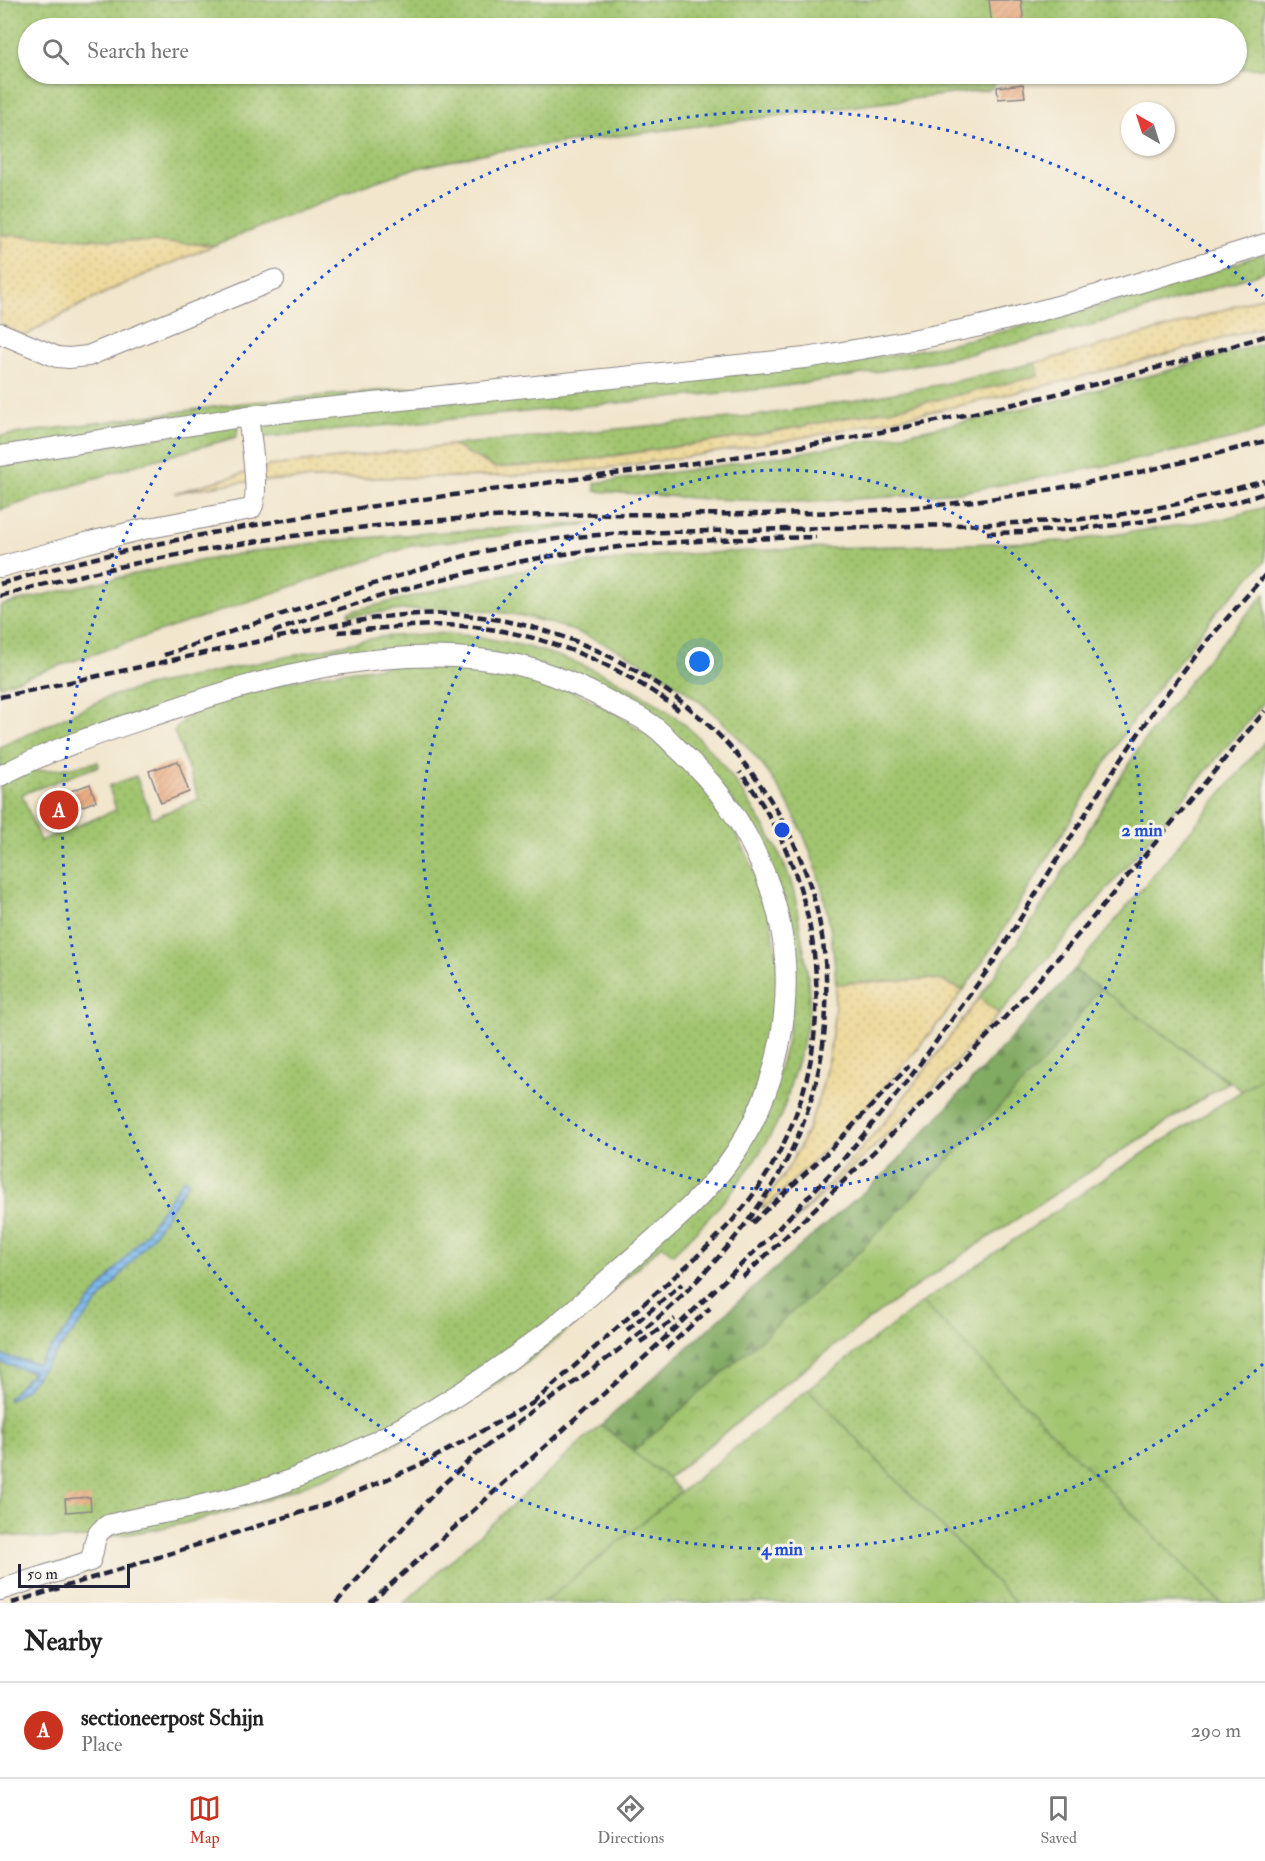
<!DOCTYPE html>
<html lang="en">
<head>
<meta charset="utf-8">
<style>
  body { margin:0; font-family:"IM FELL Double Pica",serif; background:#f2f2f2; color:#222 }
  .compass { position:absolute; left:1121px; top:102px; width:54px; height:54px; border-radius:50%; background:#fff; box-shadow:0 2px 4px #0004; rotate:321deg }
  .scale { position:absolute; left:18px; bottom:15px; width:112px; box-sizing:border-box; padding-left:6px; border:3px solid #22223b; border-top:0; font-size:16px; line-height:21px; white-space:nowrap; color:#22223b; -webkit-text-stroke:4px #f7f3e8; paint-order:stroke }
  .you { position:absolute; left:700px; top:662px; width:21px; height:21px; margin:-15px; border:4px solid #fff; border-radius:50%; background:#1a73e8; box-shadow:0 0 0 9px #1a73e833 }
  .badge { display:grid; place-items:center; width:39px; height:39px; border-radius:50%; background:#c8321e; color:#fff; font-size:20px; font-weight:700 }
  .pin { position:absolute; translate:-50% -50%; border:3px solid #fff; box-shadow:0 2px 6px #0006 }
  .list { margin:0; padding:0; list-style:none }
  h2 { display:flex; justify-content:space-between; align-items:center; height:78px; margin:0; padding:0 24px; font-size:26px }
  h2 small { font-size:20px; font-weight:400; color:#767676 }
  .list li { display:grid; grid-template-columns:39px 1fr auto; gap:18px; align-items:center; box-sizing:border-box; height:96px; padding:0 24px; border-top:2px solid #e0e0e0 }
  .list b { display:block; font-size:22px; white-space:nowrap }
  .list p { margin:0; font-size:20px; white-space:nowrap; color:#767676 }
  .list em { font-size:20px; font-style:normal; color:#767676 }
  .icon { flex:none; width:33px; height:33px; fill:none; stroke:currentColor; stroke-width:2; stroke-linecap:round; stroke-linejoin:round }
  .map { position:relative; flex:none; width:1265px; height:1603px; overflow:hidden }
  .search { position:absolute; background:#fff; box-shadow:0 2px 4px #0004; left:18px; right:18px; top:18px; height:66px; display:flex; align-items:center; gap:15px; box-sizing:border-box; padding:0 21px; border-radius:33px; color:#767676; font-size:22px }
  .sheet { height:174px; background:#fff }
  nav { display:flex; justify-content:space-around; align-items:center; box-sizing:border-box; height:84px; border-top:2px solid #e0e0e0; background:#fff; font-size:16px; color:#767676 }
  nav a { display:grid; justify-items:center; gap:3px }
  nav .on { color:#c8321e }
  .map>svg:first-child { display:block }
  .grass { fill:url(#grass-dots); stroke:#627455; stroke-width:1.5 }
  .forest { fill:url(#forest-firs); stroke:#52664e; stroke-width:1.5 }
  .sand { fill:url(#sand-dots); stroke:#887e6c; stroke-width:1.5 }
  .park { fill:url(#park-crowns); stroke:#627455; stroke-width:1.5 }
  .water { fill:url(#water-rules); stroke:#4f6e95; stroke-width:1.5 }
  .building { fill:url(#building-hatch) }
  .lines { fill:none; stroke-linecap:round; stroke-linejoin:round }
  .minor-casing { stroke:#8a8484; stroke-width:22 }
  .minor { stroke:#fff; stroke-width:20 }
  .rail { stroke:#22223b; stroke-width:4.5; stroke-dasharray:9 4.5; stroke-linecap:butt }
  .ring { fill:none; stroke:#1d4ed8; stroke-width:3; stroke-dasharray:3 6 }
  .centre { fill:#1d4ed8; stroke:#f7f3e8; stroke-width:3 }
  .ring-label { font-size:18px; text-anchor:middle; font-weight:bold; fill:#1d4ed8; stroke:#f7f3e8; stroke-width:6; stroke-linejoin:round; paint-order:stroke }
</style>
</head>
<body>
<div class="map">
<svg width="1265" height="1603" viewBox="0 0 1265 1603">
  <defs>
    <pattern id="grass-dots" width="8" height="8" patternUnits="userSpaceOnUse" patternTransform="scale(1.5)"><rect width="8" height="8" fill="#a2c56f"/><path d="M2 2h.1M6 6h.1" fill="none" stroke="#8ba961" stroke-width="1.8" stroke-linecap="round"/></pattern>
    <pattern id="forest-firs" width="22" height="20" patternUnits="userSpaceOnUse" patternTransform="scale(1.5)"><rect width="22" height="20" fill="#81aa62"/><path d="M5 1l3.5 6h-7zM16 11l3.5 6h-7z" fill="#698a52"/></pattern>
    <pattern id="sand-dots" width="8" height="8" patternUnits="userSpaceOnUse" patternTransform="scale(1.5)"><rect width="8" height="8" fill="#eeda9e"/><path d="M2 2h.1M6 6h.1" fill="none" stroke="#ccbb89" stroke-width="1.8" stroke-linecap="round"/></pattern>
    <pattern id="park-crowns" width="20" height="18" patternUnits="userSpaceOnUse" patternTransform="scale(1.5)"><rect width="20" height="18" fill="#a2c56f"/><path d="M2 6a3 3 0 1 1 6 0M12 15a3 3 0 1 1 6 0" fill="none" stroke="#8ba961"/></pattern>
    <pattern id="water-rules" width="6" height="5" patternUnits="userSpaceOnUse" patternTransform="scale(1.5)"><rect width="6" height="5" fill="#7cb9ef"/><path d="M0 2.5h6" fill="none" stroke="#6596c3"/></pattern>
    <pattern id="building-hatch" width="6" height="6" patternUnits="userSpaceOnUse" patternTransform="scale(1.5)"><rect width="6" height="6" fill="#ebae84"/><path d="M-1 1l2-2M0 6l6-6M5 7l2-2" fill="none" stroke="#c99573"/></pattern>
  </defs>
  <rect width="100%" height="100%" fill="#f7f3e8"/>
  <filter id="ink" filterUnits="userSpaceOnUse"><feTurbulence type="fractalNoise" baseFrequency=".0167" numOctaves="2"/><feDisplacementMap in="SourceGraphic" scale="12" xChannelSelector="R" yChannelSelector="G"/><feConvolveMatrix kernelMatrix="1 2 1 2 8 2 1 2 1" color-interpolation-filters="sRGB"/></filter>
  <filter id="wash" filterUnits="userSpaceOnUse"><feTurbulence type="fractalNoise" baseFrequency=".008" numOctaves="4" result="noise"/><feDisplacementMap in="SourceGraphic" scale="24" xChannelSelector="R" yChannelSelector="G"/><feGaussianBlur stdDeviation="1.35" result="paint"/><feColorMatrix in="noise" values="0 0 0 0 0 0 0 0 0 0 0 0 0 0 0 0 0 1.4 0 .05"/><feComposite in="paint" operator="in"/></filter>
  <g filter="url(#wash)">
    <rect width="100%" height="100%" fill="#f2e6cd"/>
    <g class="grass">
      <path d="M 0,0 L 1265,0 L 1265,68 L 1237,69 L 1236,28 L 28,28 L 28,74 L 1137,74 L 996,80 L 991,89 L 491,152 L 413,169 L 374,182 L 215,245 L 0,235 Z"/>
      <path d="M 1265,253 L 1265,271 C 1102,329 933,367 762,389 L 257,438 L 259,427 L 266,420 L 822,364 C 850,360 879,358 908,352 C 1029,328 1149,295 1265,253 Z"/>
      <path d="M 1265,343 L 1265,429 L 1234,439 L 1120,463 L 962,492 L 809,502 L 708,499 L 595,491 L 595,483 C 717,467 838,448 958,423 C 1061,401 1163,373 1265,343 Z"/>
      <path d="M 1035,363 L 1039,376 L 924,403 L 758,435 L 546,465 L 495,468 L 452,445 L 761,415 L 846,402 L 943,384 Z"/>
      <path d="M 472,382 L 471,385 L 0,450 L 0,436 L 243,403 Z"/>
      <path d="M 238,424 L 237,437 L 136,465 L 0,510 L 0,464 Z"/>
      <path d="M 1265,507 L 1265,561 L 1218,610 L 1126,730 L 993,946 L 963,991 L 946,982 L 933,979 L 836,984 C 833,925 821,866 793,813 C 736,703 604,621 481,610 C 436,606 393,610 349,616 L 348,612 L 517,571 L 666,555 L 792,549 L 1070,541 L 1222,519 Z"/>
      <path d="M 595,523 L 538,532 L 414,545 L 0,686 L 0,606 C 82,585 165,566 250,552 C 363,534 480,530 595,523 Z"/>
      <path d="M 1265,594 L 1265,701 C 1177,805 1090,912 999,1014 L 979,998 L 1037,914 L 1138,749 L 1202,665 Z"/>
      <path d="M 437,633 C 516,637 601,664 666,710 C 703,736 732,774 755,812 C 771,836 785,861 793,889 C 797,903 798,919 801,934 C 805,957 810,982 809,1006 C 808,1030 800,1054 793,1076 C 789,1089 786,1103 781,1115 C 756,1167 714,1215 673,1254 L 662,1245 C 614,1289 567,1334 514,1372 C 384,1467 163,1561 0,1534 L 0,783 C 23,770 34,771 60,769 C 72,768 85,764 98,762 L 99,766 L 22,794 L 40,841 L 116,810 L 109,786 L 136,776 L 152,818 L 199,799 L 174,731 C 181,723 189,714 198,708 C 205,704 216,702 224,699 C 260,688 296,679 333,673 C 402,663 464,660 533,676 C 550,680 569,689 585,697 C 678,742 751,825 772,928 C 775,943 779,959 779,974 C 780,1006 777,1042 767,1072 C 763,1086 756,1101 750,1115 L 765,1115 L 786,1045 L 792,1003 L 790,954 L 785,918 L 774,875 L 739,809 L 697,759 L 668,732 L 611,695 L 579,680 L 543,666 L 481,652 L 385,655 L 333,661 L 232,683 L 65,742 L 0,770 L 0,747 L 108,697 L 143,687 L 380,637 Z"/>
      <path d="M 1265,741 L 1265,1603 L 1016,1603 L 808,1389 L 923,1302 L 1248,1095 L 1074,970 Z"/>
      <path d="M 601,1425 L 668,1478 L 681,1492 L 543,1603 L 404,1603 Z"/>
    </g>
    <path class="forest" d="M 1074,970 L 1228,1082 C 1120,1153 1011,1220 905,1294 C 823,1351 746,1416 668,1478 L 601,1425 L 804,1243 L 887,1172 Z"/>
    <g class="sand">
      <path d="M 0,235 L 215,245 C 150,272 85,299 25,336 L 0,324 Z"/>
      <path d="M 1265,296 L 1265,326 C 1050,390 830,439 607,468 C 488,483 366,473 246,482 C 222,484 198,489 175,493 L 269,466 L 452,445 L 495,468 L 546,465 L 620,455 L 758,435 L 924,403 L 1039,376 L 1035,363 L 1181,324 Z"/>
      <path d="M 933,979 L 946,982 L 963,991 C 904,1071 837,1140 765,1208 L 761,1206 C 772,1191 784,1177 792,1161 C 823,1107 834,1045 836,984 Z"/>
      <path d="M 979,998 L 999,1014 L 930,1091 L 871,1150 L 787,1228 L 852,1160 L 896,1108 Z"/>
    </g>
    <g class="park">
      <path d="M 1100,988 L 1228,1082 C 1120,1153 1011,1220 905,1294 C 823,1351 746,1416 668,1478 L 633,1452 L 850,1261 L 1049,1056 Z"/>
      <path d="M 1265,1076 L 1265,1603 L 1221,1603 L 923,1302 L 1100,1181 Z"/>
      <path d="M 808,1389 L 1016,1603 L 543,1603 Z"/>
    </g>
    <path class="water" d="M 186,1178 L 189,1181 L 152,1237 L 26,1389 L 9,1400 L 8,1398 L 33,1372 L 0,1363 L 0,1355 L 38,1364 L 145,1234 L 182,1181 Z"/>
    <g id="blocks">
      <g class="building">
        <path d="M 989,0 L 1021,0 L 1024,23 L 1017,25 L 1018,28 L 992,27 Z"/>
        <path d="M 1023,84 L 1025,97 L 998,99 L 997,87 Z"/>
        <path d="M 178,761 L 189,792 L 161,803 L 149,771 Z"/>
        <path d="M 90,784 L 96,801 L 49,819 L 43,801 Z"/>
        <path d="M 90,1497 L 91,1510 L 66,1512 L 65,1499 Z"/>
      </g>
    </g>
  </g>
  <g filter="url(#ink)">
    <use href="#blocks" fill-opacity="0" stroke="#8a8484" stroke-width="1.5"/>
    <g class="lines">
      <g class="minor-casing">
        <g id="minor">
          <path d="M 0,333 L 57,357 L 69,358 L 88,356 L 274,280"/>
          <path d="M 0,456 L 248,416 L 805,358 C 863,349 922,339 980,326 C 1076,303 1171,274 1265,244"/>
          <path d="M 0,567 L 86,543 L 144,529 L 251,509 C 261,498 250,434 248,416"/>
          <path d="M 0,776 C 51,749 107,731 161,713 C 274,674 398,640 518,665 C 552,673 585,688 616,705 C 627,711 639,716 649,723 C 660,730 669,740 678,749 C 718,786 744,823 765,874 C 801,963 789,1068 737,1150 C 708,1195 664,1231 623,1266 C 599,1287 576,1309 551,1329 C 471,1391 380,1446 285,1482 C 249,1495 212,1503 174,1511 C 152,1515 130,1519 108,1525 C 90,1536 97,1546 90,1561 L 0,1590"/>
        </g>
      </g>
      <use href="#minor" class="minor"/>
      <g class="rail">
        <path d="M 987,533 C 1081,531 1175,523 1265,493"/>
        <path d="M 0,584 C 233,514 475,495 715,460 C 900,433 1086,392 1265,336"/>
        <path d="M 0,596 C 149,555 302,530 456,519 C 590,510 726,518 861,511 C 998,504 1133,477 1265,441"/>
        <path d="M 273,632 C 370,597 468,568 571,553 C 652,541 734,539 816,537"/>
        <path d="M 338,632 C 379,629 421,623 462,626 C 539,631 621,664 681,712"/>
        <path d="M 164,655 C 238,629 313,603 389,579 C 419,570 450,559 481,552 C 529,541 577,536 626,533 L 995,524 L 1074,520 L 1123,514 L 1177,504 L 1265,481"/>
        <path d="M 0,697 C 84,679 168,661 251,643 C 321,629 392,608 464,615 C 666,634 835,800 826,1008 C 824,1069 807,1128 775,1181 C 736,1244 683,1300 625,1345 C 577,1382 525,1415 478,1453"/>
        <path d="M 752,1223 L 827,1153 L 909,1066"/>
        <path d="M 743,1277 C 833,1192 923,1106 1007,1015 C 1097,917 1179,812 1265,711"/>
        <path d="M 627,1330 L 682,1284"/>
        <path d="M 640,1342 L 675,1319"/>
        <path d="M 666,1349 L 710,1308"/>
        <path d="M 532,1404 C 574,1367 615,1329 657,1292 C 690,1263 724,1234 750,1199 C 845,1072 835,895 740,772"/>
        <path d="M 12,1603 L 334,1502 L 422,1464 L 533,1403"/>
        <path d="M 336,1603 L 437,1490 L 483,1448"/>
        <path d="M 370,1603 L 647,1355 L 775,1232 L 842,1161 L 909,1079 L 992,964 L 1103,786 L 1155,709 L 1208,640 L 1265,575"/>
      </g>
    </g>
  </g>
  <g class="ring">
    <circle cx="782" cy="830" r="360"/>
    <path d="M1263 1364A719 719 0 1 1 1263 296"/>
  </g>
  <circle cx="782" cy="830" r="9" class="centre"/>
  <g class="ring-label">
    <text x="1142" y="836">2 min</text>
    <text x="782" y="1555">4 min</text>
  </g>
</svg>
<svg class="compass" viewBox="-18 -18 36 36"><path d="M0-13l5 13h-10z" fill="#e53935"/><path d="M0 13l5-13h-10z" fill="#767676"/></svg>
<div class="scale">50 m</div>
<div class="you"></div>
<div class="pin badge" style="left:59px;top:810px">A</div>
<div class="search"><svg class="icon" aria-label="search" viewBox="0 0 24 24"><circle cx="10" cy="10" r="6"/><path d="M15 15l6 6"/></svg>Search here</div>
</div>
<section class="sheet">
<h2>Nearby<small></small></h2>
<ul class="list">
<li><span class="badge">A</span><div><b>sectioneerpost Schijn</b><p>Place</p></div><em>290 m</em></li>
</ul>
</section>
<nav>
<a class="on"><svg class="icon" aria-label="map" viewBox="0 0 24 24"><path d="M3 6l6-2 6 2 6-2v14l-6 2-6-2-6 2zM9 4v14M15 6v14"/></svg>Map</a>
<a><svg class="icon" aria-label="directions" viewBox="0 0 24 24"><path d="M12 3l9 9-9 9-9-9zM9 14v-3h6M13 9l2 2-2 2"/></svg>Directions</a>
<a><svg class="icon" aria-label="saved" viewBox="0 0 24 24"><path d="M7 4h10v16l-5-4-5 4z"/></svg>Saved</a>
</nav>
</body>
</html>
